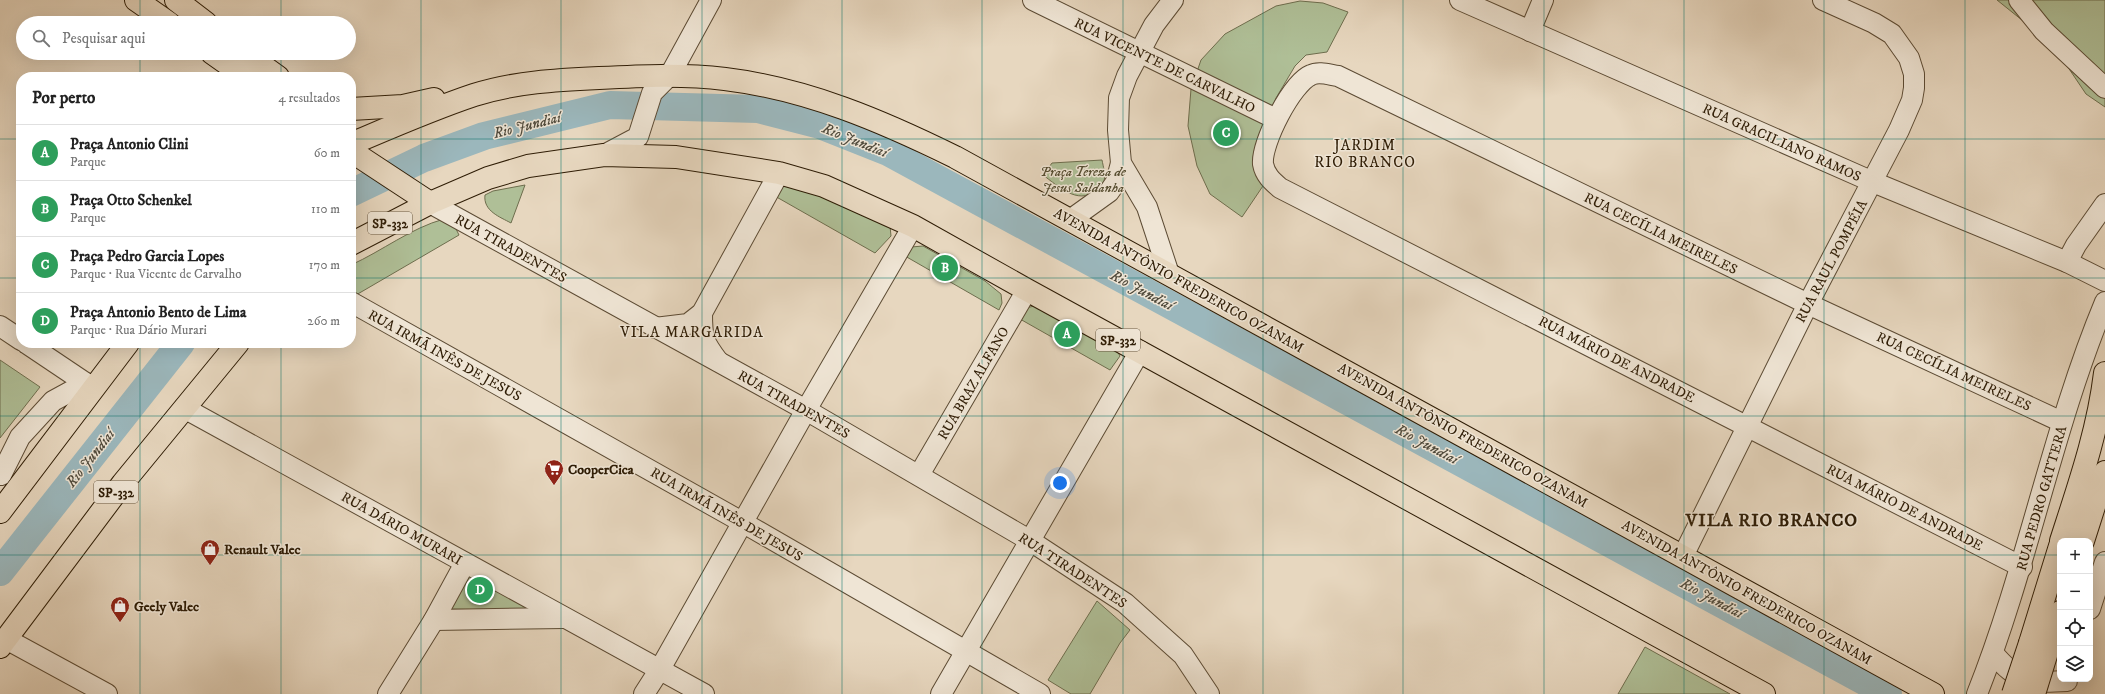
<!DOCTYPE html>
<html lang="pt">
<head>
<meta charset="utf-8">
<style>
  body { margin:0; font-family:"IM FELL DW Pica",serif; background:#f6f6f6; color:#222 }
  .controls { position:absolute; right:12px; bottom:12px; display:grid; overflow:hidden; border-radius:8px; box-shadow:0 4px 16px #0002 }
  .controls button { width:36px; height:36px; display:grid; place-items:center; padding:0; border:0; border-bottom:1px solid #e0e0e0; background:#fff; color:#222; font:20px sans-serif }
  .you { position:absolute; left:1060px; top:483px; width:14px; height:14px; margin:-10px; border:3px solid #fff; border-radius:50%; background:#1a73e8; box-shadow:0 0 0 6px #1a73e833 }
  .badge { display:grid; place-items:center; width:26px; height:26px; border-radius:50%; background:#8f2418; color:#fff; font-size:13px; font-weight:700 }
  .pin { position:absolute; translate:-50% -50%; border:2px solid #fff; box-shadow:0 1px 4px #0006 }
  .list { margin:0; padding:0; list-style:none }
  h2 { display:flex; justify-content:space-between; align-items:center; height:52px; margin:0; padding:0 16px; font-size:17px }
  h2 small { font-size:13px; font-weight:400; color:#767676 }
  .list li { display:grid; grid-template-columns:26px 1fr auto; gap:12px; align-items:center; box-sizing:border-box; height:56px; padding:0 16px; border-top:1px solid #e0e0e0 }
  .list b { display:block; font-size:15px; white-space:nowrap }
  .list p { margin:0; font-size:13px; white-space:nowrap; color:#767676 }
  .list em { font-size:13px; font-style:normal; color:#767676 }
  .icon { flex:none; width:22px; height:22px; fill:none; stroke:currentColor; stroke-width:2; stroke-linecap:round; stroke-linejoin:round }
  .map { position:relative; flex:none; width:2105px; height:694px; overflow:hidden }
  .search { position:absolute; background:#fff; box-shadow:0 4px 16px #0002; left:16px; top:16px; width:340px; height:44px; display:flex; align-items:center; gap:10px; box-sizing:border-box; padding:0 14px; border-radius:22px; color:#767676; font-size:15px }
  .panel { position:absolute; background:#fff; box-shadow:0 4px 16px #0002; left:16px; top:72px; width:340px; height:276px; border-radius:16px }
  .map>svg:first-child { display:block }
  .green { fill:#afbf97; stroke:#6e6e4e }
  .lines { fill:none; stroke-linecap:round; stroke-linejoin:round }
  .river { stroke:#9bb7bc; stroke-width:28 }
  .minor-casing { stroke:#5c4b34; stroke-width:22 }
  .major-casing { stroke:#2e1c05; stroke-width:24 }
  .minor { stroke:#efe5d5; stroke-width:20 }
  .major { stroke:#e7d7bf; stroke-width:22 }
  .major-bridge-casing { stroke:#2e1c05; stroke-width:24; stroke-linecap:butt }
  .major-bridge { stroke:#e7d7bf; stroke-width:22 }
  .grid { fill:none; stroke:#0f766e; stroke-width:1; stroke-opacity:0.55 }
  .labels { text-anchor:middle; stroke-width:3; stroke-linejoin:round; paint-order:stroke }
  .shield { fill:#efe5d5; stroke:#685843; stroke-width:1 }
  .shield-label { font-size:13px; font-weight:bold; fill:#2e1c05 }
  .street-label { font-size:14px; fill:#2e1c05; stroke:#efe5d5 }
  .park-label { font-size:14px; font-style:italic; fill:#554d31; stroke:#efe5d5 }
  .poi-label { font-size:14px; font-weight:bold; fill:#2e1c05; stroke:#efe5d5; text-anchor:start }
  .water-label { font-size:15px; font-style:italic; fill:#4f4a3c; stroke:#efe5d5 }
  .neighbourhood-label { font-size:15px; letter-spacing:1px; fill:#2e1c05; stroke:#efe5d5 }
  .district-label { font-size:18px; font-weight:bold; letter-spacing:1px; fill:#2e1c05; stroke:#efe5d5 }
</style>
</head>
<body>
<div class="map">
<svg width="2105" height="694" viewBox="0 0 2105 694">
  <rect width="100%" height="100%" fill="#e7d7bf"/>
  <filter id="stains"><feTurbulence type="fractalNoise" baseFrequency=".005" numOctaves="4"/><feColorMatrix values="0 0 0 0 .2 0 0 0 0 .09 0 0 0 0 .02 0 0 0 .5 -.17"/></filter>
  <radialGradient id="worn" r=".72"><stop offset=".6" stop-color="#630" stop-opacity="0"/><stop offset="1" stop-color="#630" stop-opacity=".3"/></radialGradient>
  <g class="green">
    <path d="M 1997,0 L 2105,0 L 2105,107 L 2086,94 L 2053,45 Z"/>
    <path d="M 1300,1 L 1323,3 L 1348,12 L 1327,52 L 1306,55 L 1295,66 L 1276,98 L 1261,139 L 1267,180 L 1242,217 L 1210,194 L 1197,166 L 1188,126 L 1191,89 L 1201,60 L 1225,34 L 1276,6 Z"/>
    <path d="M 1102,160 C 1105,175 1108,181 1096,191 C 1077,205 1058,186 1043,175 L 1052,163 Z"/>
    <path d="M 790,183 L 832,198 L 890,226 L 891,236 L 875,253 L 773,195 L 782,186 Z"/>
    <path d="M 525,185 L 511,223 C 500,217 483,211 485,195 L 493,191 Z"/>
    <path d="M 444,219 L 455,227 L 459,235 L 356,295 L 351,290 L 351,265 C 382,251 411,228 444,219 Z"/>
    <path d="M 923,246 L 985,281 L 1001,294 L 1002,303 L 999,310 L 905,256 L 911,247 Z"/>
    <path d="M 1034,306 L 1116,349 L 1120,356 L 1110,370 L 1020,319 L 1026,308 Z"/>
    <path d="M 0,360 L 40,387 L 0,438 Z"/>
    <path d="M 470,572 L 536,611 L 450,609 Z"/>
    <path d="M 1097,601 L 1130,630 L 1120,643 L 1090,694 L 1071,694 L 1048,680 Z"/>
    <path d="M 1645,647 L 1730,694 L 1618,694 Z"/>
  </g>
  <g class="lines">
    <g class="river">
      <path d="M 351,193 L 424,158 L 484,136 L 610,105 L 758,109 L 820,125 L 888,152 L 1888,694"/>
      <path d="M 0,572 L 181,343"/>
    </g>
    <g class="minor-casing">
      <g id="minor">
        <path d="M 1033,0 L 1276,119"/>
        <path d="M 1460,0 L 1873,182 L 2067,262 L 2105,281"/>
        <path d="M 2019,0 L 2044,31 L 2105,88"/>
        <path d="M 1530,31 L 1543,0"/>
        <path d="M 604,155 L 638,137 L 652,93 L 670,75 L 711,0"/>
        <path d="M 430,203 L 806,410 L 1029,540 L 1125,603 L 1183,655 L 1209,694"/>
        <path d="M 1070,220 L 1109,192 L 1116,182 L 1121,163"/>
        <path d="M 2067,262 L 2076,245 L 2105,204"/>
        <path d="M 1169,274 L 1147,207 L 1121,163 L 1118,130 L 1119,98 L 1127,76 L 1154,25 L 1173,0"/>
        <path d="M 351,302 L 742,522 L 1040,694"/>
        <path d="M 702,313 C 702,338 703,341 718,361"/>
        <path d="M 0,326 L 21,340"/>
        <path d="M 655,328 L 688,324 L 702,313 L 779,173"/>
        <path d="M 26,343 L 93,388"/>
        <path d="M 184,408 L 704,694"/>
        <path d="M 1,475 L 20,437 L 53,401 L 86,383"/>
        <path d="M 919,475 L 1027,290"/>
        <path d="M 1683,556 L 1808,304 L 1899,130 L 1912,100 L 1914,88 L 1914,74 L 1909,58 L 1892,34 L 1874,23 L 1823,0"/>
        <path d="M 2022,567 L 1280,188 C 1272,181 1265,175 1263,164 C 1261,143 1292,83 1311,75 C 1319,71 1330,75 1338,76 L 1808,304 L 2062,422"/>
        <path d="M 2090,609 L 2105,562"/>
        <path d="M 434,620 L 564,618"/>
        <path d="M 6,639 L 107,694"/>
        <path d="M 1993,653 C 2018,683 2029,683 2067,681"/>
        <path d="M 388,694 L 434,620 L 465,563"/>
        <path d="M 644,694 L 660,669 L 806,410 L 913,226"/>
        <path d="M 941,694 L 1140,351"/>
        <path d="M 1977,694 C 2028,566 2052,429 2105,302"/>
      </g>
    </g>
    <g class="major-casing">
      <g id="major">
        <path d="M 136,0 L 169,23"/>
        <path d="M 176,0 L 206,23"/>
        <path d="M 212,53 L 246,77"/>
        <path d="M 245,53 L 278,77"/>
        <path d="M 351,109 L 403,106 L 434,99"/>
        <path d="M 351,144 C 391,127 432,109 474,95 C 515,82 557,80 599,78 C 641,76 683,74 725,79 C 807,89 882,121 955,157 L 1933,694"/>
        <path d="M 351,151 L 430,203"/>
        <path d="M 351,244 L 430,203 L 488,178 L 528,166 L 604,155 L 676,157 L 779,173 L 824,186 L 913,226 L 1027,290 L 1764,694"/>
        <path d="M 0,512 L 128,343"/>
        <path d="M 2061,541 C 2079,485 2098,431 2105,373"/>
        <path d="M 2083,541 L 2105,472"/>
        <path d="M 2030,643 L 2060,546"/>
        <path d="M 0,647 L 123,483 L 238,343"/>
        <path d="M 2047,652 L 2060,612"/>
      </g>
    </g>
    <use href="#minor" class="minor"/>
    <use href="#major" class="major"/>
    <g class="major-bridge-casing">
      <g id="major-bridge">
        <path d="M 2013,694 L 2030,643"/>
        <path d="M 2034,694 L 2047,652"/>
      </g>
    </g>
    <use href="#major-bridge" class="major-bridge"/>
  </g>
  <path class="grid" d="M 140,0 L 140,23M 281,0 L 281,23M 421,0 L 421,694M 561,0 L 561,694M 702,0 L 702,694M 842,0 L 842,694M 982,0 L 982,694M 1123,0 L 1123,694M 1263,0 L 1263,694M 1403,0 L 1403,694M 1544,0 L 1544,694M 1684,0 L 1684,694M 1824,0 L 1824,694M 1965,0 L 1965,694M 140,53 L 140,77M 281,53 L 281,77M 0,139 L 21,139M 351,139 L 2105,139M 0,278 L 21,278M 351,278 L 2105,278M 140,343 L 140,694M 281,343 L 281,694M 0,416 L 2105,416M 0,555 L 2060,555M 2090,555 L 2105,555"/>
  <defs>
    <g id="supermarket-pin" transform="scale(1)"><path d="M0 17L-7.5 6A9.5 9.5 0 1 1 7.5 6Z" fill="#8f2418" stroke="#efe5d5"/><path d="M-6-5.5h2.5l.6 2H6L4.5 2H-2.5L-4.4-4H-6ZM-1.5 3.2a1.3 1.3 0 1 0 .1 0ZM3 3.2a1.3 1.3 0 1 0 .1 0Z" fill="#fff"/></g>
    <g id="shop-pin" transform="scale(1)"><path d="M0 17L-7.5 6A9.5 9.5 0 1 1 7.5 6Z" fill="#8f2418" stroke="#efe5d5"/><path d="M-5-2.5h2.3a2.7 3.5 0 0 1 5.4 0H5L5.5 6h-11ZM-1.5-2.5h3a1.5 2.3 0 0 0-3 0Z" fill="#fff"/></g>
  </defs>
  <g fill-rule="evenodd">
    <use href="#supermarket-pin" x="554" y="469"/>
    <use href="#shop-pin" x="210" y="549"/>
    <use href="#shop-pin" x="120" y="606"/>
  </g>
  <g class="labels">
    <g class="shield">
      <rect x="368" y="212" width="44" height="22" rx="3"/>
      <rect x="1096" y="329" width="44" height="22" rx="3"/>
      <rect x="94" y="481" width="44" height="22" rx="3"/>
    </g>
    <g class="shield-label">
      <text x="390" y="228">SP-332</text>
      <text x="1118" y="345">SP-332</text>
      <text x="116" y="497">SP-332</text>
    </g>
    <g class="street-label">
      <text transform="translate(1165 65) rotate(26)" y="5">RUA VICENTE DE CARVALHO</text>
      <text transform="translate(1782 142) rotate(24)" y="5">RUA GRACILIANO RAMOS</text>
      <text transform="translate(1661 233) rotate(26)" y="5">RUA CECÍLIA MEIRELES</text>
      <text transform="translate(511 248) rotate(29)" y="5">RUA TIRADENTES</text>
      <text transform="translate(1831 261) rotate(-62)" y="5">RUA RAUL POMPÉIA</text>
      <text transform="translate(1179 280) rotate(29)" y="5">AVENIDA ANTÔNIO FREDERICO OZANAM</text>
      <text transform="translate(445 355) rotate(29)" y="5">RUA IRMÃ INÊS DE JESUS</text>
      <text transform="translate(1617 359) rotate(27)" y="5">RUA MÁRIO DE ANDRADE</text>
      <text transform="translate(1954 371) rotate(25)" y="5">RUA CECÍLIA MEIRELES</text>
      <text transform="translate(973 383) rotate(-60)" y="5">RUA BRAZ ALFANO</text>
      <text transform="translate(794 404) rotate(29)" y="5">RUA TIRADENTES</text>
      <text transform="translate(1463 435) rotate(29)" y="5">AVENIDA ANTÔNIO FREDERICO OZANAM</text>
      <text transform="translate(2041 498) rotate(-74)" y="5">RUA PEDRO GATTERA</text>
      <text transform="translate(1905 507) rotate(27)" y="5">RUA MÁRIO DE ANDRADE</text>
      <text transform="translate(727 514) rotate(30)" y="5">RUA IRMÃ INÊS DE JESUS</text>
      <text transform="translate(402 528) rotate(29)" y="5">RUA DÁRIO MURARI</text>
      <text transform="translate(1073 570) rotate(33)" y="5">RUA TIRADENTES</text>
      <text transform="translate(1747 592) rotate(29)" y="5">AVENIDA ANTÔNIO FREDERICO OZANAM</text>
    </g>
    <g class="park-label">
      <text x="1083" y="176">Praça Tereza de<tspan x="1083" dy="16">Jesus Saldanha</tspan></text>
    </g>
    <g class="poi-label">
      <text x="568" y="474">CooperCica</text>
      <text x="224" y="554">Renault Valec</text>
      <text x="134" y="611">Geely Valec</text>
    </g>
    <g class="water-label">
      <text transform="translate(527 125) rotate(-14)" y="5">Rio Jundiaí</text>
      <text transform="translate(855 140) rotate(22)" y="5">Rio Jundiaí</text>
      <text transform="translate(1142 290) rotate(28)" y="5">Rio Jundiaí</text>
      <text transform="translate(1427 444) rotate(28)" y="5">Rio Jundiaí</text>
      <text transform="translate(90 458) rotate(-52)" y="5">Rio Jundiaí</text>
      <text transform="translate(1712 598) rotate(28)" y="5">Rio Jundiaí</text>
    </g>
    <g class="neighbourhood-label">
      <text x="1365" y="150">JARDIM<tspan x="1365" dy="17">RIO BRANCO</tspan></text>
      <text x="692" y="337">VILA MARGARIDA</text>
    </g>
    <g class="district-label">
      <text x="1772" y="526">VILA RIO BRANCO</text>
    </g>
  </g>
  <rect width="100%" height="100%" filter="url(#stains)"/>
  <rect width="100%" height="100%" fill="url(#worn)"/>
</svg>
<div class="controls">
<button>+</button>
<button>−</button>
<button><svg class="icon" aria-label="locate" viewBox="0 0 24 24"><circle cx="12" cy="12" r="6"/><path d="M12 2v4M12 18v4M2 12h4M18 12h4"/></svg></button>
<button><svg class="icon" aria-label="layers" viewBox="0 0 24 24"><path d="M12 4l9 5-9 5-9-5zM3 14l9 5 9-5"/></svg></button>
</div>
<div class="you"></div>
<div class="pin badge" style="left:1067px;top:334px;background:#2e9e5b">A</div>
<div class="pin badge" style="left:945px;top:268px;background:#2e9e5b">B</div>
<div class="pin badge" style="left:1226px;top:133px;background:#2e9e5b">C</div>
<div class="pin badge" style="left:480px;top:590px;background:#2e9e5b">D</div>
<div class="search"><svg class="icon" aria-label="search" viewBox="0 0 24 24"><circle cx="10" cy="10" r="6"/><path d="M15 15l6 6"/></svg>Pesquisar aqui</div>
<section class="panel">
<h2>Por perto<small>4 resultados</small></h2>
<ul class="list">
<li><span class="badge" style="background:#2e9e5b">A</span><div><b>Praça Antonio Clini</b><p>Parque</p></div><em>60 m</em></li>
<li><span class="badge" style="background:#2e9e5b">B</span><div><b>Praça Otto Schenkel</b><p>Parque</p></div><em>110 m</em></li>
<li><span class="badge" style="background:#2e9e5b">C</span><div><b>Praça Pedro Garcia Lopes</b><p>Parque · Rua Vicente de Carvalho</p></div><em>170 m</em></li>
<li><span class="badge" style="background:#2e9e5b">D</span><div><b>Praça Antonio Bento de Lima</b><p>Parque · Rua Dário Murari</p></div><em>260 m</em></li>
</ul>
</section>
</div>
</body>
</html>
